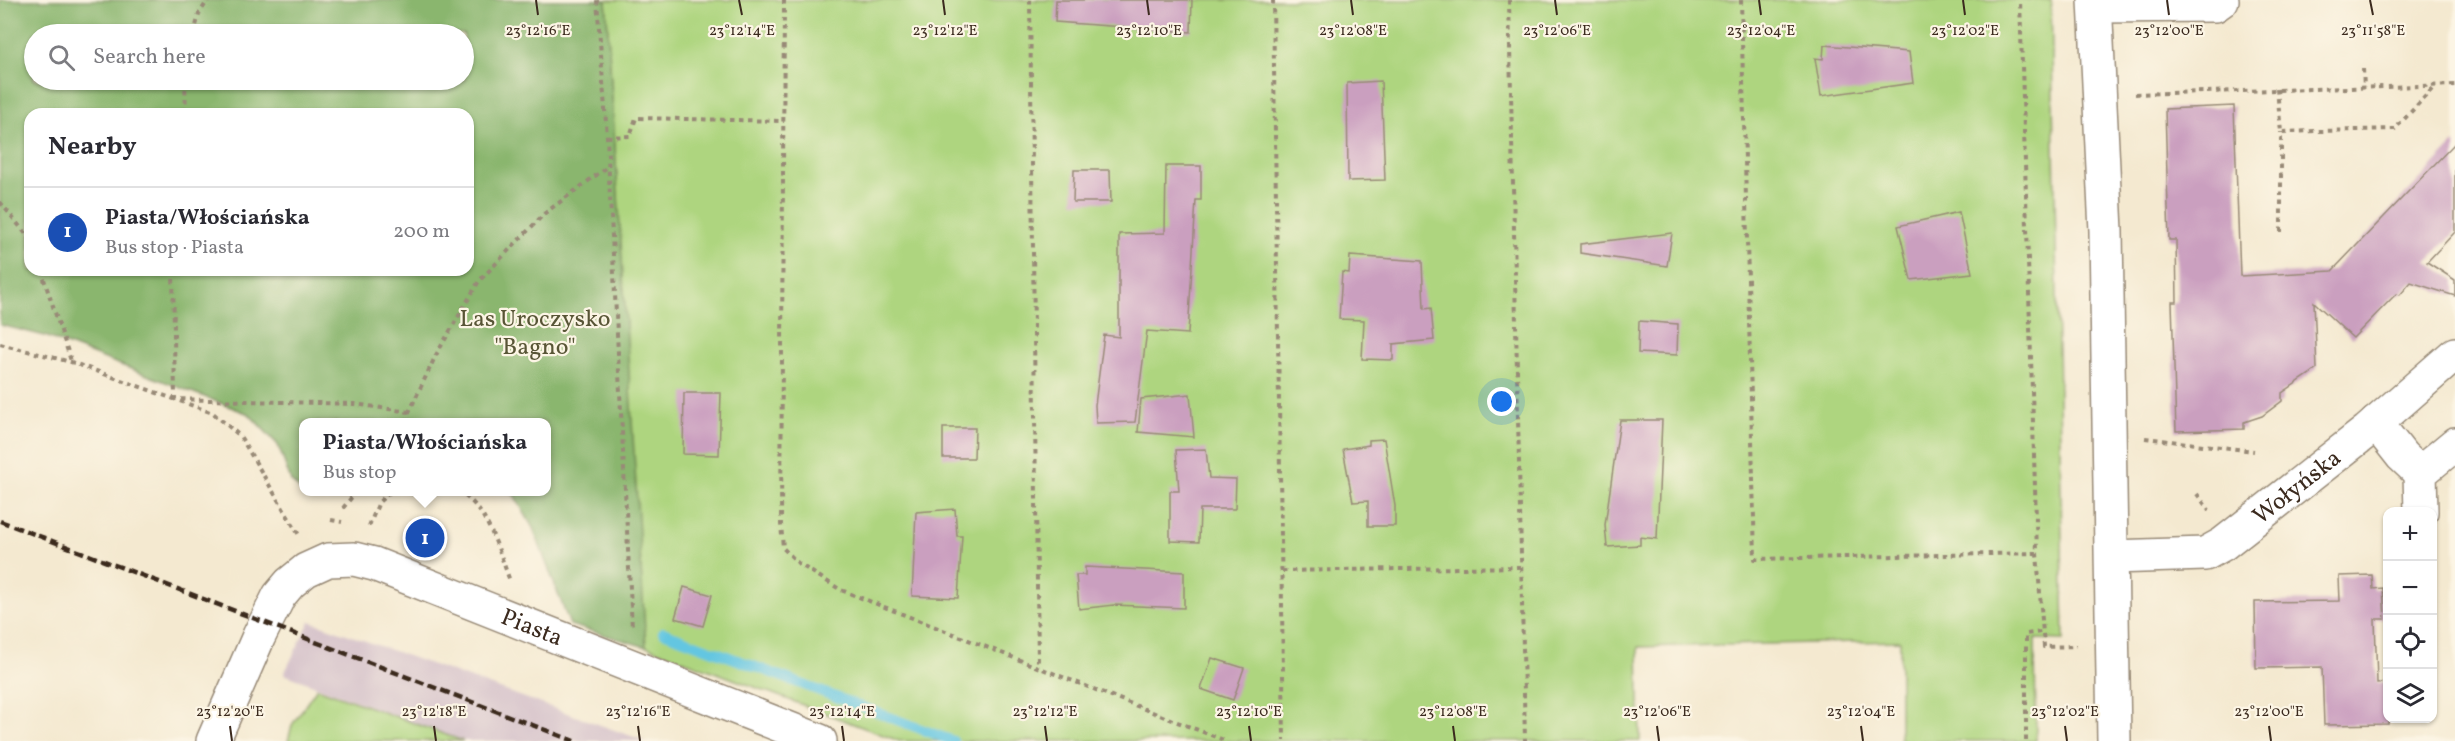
<!DOCTYPE html>
<html lang="en">
<head>
<meta charset="utf-8">
<style>
  body { margin:0; font-family:Vollkorn,serif; background:#f7f7f7; color:#2b2b33 }
  .controls { position:absolute; right:18px; bottom:18px; display:grid; overflow:hidden; border-radius:12px; box-shadow:0 2px 4px #0004 }
  .controls button { width:54px; height:54px; display:grid; place-items:center; padding:0; border:0; border-bottom:2px solid #e1e1e2; background:#fff; color:#2b2b33; font:30px sans-serif }
  .you { position:absolute; left:1502px; top:402px; width:21px; height:21px; margin:-15px; border:4px solid #fff; border-radius:50%; background:#1a73e8; box-shadow:0 0 0 9px #1a73e833 }
  .badge { display:grid; place-items:center; width:39px; height:39px; border-radius:50%; background:#c8321e; color:#fff; font-size:20px; font-weight:700 }
  .pin { position:absolute; translate:-50% -50%; border:3px solid #fff; box-shadow:0 2px 6px #0006 }
  .popup { position:absolute; left:299px; top:418px; width:252px; height:78px; box-sizing:border-box; display:grid; place-content:center; border-radius:12px; background:#fff; filter:drop-shadow(0 2px 4px #0005); font-size:20px; white-space:nowrap; color:#7c7c81 }
  .popup b { font-size:22px; color:#2b2b33 }
  .popup::after { content:''; position:absolute; left:50%; top:100%; margin-left:-12px; border:12px solid transparent; border-top-color:#fff }
  .list { margin:0; padding:0; list-style:none }
  h2 { display:flex; justify-content:space-between; align-items:center; height:78px; margin:0; padding:0 24px; font-size:26px }
  h2 small { font-size:20px; font-weight:400; color:#7c7c81 }
  .list li { display:grid; grid-template-columns:39px 1fr auto; gap:18px; align-items:center; box-sizing:border-box; height:90px; padding:0 24px; border-top:2px solid #e1e1e2 }
  .list b { display:block; font-size:22px; white-space:nowrap }
  .list p { margin:0; font-size:20px; white-space:nowrap; color:#7c7c81 }
  .list em { font-size:20px; font-style:normal; color:#7c7c81 }
  .icon { flex:none; width:33px; height:33px; fill:none; stroke:currentColor; stroke-width:2; stroke-linecap:round; stroke-linejoin:round }
  .map { position:relative; flex:none; width:2455px; height:741px; overflow:hidden }
  .search { position:absolute; background:#fff; box-shadow:0 2px 4px #0004; left:24px; top:24px; width:450px; height:66px; display:flex; align-items:center; gap:15px; box-sizing:border-box; padding:0 21px; border-radius:33px; color:#7c7c81; font-size:22px }
  .panel { position:absolute; background:#fff; box-shadow:0 2px 4px #0004; left:24px; top:108px; width:450px; height:168px; border-radius:18px }
  .map>svg:first-child { display:block }
  .industrial { fill:#d2bdc8 }
  .green { fill:#aed57f; stroke:#74804e; stroke-width:1.5 }
  .forest { fill:#8ab66e; stroke:#627046; stroke-width:1.5; fill-rule:evenodd }
  .lines { fill:none; stroke-linecap:round; stroke-linejoin:round }
  .stream { stroke:#63c6e1; stroke-width:10 }
  .building { fill:#ca9fbf }
  .minor-casing { stroke:#988a77; stroke-width:36 }
  .path { stroke:#988a77; stroke-width:4; stroke-dasharray:4.5 4.5; stroke-linecap:butt }
  .minor { stroke:#fff; stroke-width:33 }
  .rail { stroke:#3b2a1e; stroke-width:4.5; stroke-dasharray:9 4.5; stroke-linecap:butt }
  .ticks { fill:none; stroke:#3b2a1e; stroke-width:2 }
  .labels { text-anchor:middle; stroke-width:4.5; stroke-linejoin:round; paint-order:stroke }
  .park-label { font-size:24px; fill:#585536; stroke:#fcf5e5 }
  .street-label { font-size:24px; fill:#3b2a1e; stroke:#fcf5e5 }
  .ticks-label { font-size:15px; text-anchor:middle; fill:#3b2a1e; stroke:#fcf5e5; stroke-width:4.5; stroke-linejoin:round; paint-order:stroke }
</style>
</head>
<body>
<div class="map">
<svg width="2455" height="741" viewBox="0 0 2455 741">
  <rect width="100%" height="100%" fill="#fcf5e5"/>
  <filter id="ink" filterUnits="userSpaceOnUse"><feTurbulence type="fractalNoise" baseFrequency=".0167" numOctaves="2"/><feDisplacementMap in="SourceGraphic" scale="12" xChannelSelector="R" yChannelSelector="G"/><feConvolveMatrix kernelMatrix="1 2 1 2 8 2 1 2 1" color-interpolation-filters="sRGB"/></filter>
  <filter id="wash" filterUnits="userSpaceOnUse"><feTurbulence type="fractalNoise" baseFrequency=".008" numOctaves="4" result="noise"/><feDisplacementMap in="SourceGraphic" scale="24" xChannelSelector="R" yChannelSelector="G"/><feGaussianBlur stdDeviation="1.35" result="paint"/><feColorMatrix in="noise" values="0 0 0 0 0 0 0 0 0 0 0 0 0 0 0 0 0 1.4 0 .05"/><feComposite in="paint" operator="in"/></filter>
  <g filter="url(#wash)">
    <rect width="100%" height="100%" fill="#f4e9d0"/>
    <path class="industrial" d="M 310,621 L 645,741 L 463,741 L 284,674 Z"/>
    <g class="green">
      <path d="M 606,0 L 2051,0 L 2064,640 L 2035,639 L 2036,741 L 1900,741 L 1900,641 L 1638,647 L 1640,741 L 899,741 L 645,646 Z"/>
      <path d="M 317,688 L 463,741 L 288,741 L 292,725 Z"/>
    </g>
    <path class="forest" d="M 0,0 L 606,0 L 646,647 L 570,625 L 533,528 L 514,495 L 509,492 L 546,492 L 546,422 L 304,422 L 304,492 L 329,492 L 323,497 L 307,497 L 291,481 L 278,445 L 249,414 L 45,336 L 0,325 ZM 34,34 L 464,34 L 464,80 L 34,80 ZM 30,114 L 468,114 L 468,270 L 30,270 Z"/>
    <g class="lines">
      <path class="stream" d="M 663,632 L 953,741"/>
    </g>
    <g id="blocks">
      <g class="building">
        <path d="M 1056,0 L 1192,0 L 1191,32 L 1055,22 Z"/>
        <path d="M 1824,45 L 1909,52 L 1913,83 L 1821,96 L 1815,58 L 1823,59 Z"/>
        <path d="M 1381,81 L 1385,180 L 1348,181 L 1347,83 Z"/>
        <path d="M 2234,106 L 2240,276 L 2332,271 L 2455,143 L 2455,232 L 2427,262 L 2455,280 L 2455,296 L 2411,282 L 2400,295 L 2396,294 L 2353,338 L 2314,302 L 2317,369 L 2282,393 L 2282,401 L 2262,416 L 2244,422 L 2244,429 L 2176,431 L 2172,302 L 2177,302 L 2176,240 L 2169,240 L 2165,109 Z"/>
        <path d="M 1166,166 L 1201,166 L 1201,200 L 1196,200 L 1188,334 L 1147,331 L 1135,422 L 1096,423 L 1095,405 L 1104,335 L 1119,337 L 1119,234 L 1165,233 Z"/>
        <path d="M 1074,170 L 1110,170 L 1111,202 L 1073,202 Z"/>
        <path d="M 1959,212 L 1972,273 L 1911,280 L 1898,226 Z"/>
        <path d="M 1672,233 L 1667,266 L 1580,253 L 1580,244 Z"/>
        <path d="M 1350,256 L 1422,261 L 1424,309 L 1431,308 L 1434,340 L 1393,344 L 1393,360 L 1362,359 L 1364,320 L 1339,319 L 1342,272 L 1349,273 Z"/>
        <path d="M 1639,321 L 1678,324 L 1677,355 L 1638,353 Z"/>
        <path d="M 684,393 L 721,393 L 719,455 L 683,454 Z"/>
        <path d="M 1190,394 L 1194,437 L 1138,432 L 1141,399 Z"/>
        <path d="M 1620,420 L 1662,420 L 1657,539 L 1640,537 L 1640,545 L 1607,547 L 1605,525 Z"/>
        <path d="M 943,428 L 975,428 L 974,458 L 943,458 Z"/>
        <path d="M 1384,439 L 1395,506 L 1395,526 L 1368,526 L 1368,501 L 1353,502 L 1343,449 L 1369,445 L 1369,440 Z"/>
        <path d="M 1206,449 L 1209,478 L 1236,479 L 1235,509 L 1200,509 L 1199,542 L 1170,541 L 1170,491 L 1179,491 L 1176,450 Z"/>
        <path d="M 955,509 L 957,536 L 962,536 L 958,598 L 912,596 L 916,512 Z"/>
        <path d="M 1085,567 L 1184,572 L 1184,608 L 1114,605 L 1079,609 L 1076,575 L 1085,575 Z"/>
        <path d="M 2372,575 L 2373,589 L 2383,588 L 2385,619 L 2375,619 L 2377,683 L 2388,682 L 2388,724 L 2324,725 L 2322,667 L 2256,668 L 2255,602 L 2340,601 L 2339,576 Z"/>
        <path d="M 684,587 L 712,595 L 703,626 L 675,618 Z"/>
        <path d="M 1212,658 L 1244,668 L 1233,700 L 1201,689 Z"/>
      </g>
    </g>
  </g>
  <g filter="url(#ink)">
    <use href="#blocks" fill-opacity="0" stroke="#988a77" stroke-width="1.5"/>
    <g class="lines">
      <g class="minor-casing">
        <g id="minor">
          <path d="M 2095,0 L 2106,231 L 2114,741"/>
          <path d="M 2096,6 L 2215,5 L 2222,0"/>
          <path d="M 2376,423 L 2402,456 L 2420,473"/>
          <path d="M 2421,512 L 2420,473 L 2455,444"/>
          <path id="s1" d="M 2112,557 L 2205,554 L 2223,544 L 2367,431 L 2455,354"/>
          <path id="s2" d="M 213,741 L 259,636 L 279,596 L 290,583 L 306,570 L 328,560 L 354,559 L 374,564 L 820,741"/>
        </g>
      </g>
      <g class="path">
        <path d="M 597,0 L 607,137 L 632,628"/>
        <path d="M 784,0 L 781,524 L 783,548 L 799,564 L 841,590 L 1226,741"/>
        <path d="M 1030,0 L 1038,666"/>
        <path d="M 1273,0 L 1284,741"/>
        <path d="M 1509,0 L 1525,741"/>
        <path d="M 1741,0 L 1755,559 L 2037,553 L 2020,0"/>
        <path d="M 194,34 L 199,14 L 208,0"/>
        <path d="M 2363,69 L 2364,87"/>
        <path d="M 185,80 L 186,114"/>
        <path d="M 2277,89 L 2281,132 L 2395,129 L 2435,86"/>
        <path d="M 2135,94 L 2455,85"/>
        <path d="M 607,137 L 630,136 L 636,118 L 784,121"/>
        <path d="M 0,202 L 30,239"/>
        <path d="M 2281,232 L 2281,132"/>
        <path d="M 41,270 L 71,361"/>
        <path d="M 173,270 L 175,399 L 355,404 L 409,412"/>
        <path d="M 0,344 L 71,362 L 213,413 L 240,436 L 299,535"/>
        <path d="M 407,422 L 409,412 L 436,355 L 479,281 L 545,213 L 606,168"/>
        <path d="M 2145,438 L 2254,451"/>
        <path d="M 457,492 C 486,502 500,555 510,581"/>
        <path d="M 2197,494 L 2209,510"/>
        <path d="M 343,508 L 356,492"/>
        <path d="M 331,520 L 342,522"/>
        <path d="M 369,526 L 379,502 L 390,492"/>
        <path d="M 2037,553 L 2044,647 L 2077,646"/>
        <path d="M 1282,571 L 1521,567"/>
        <path d="M 2026,741 L 2026,634 L 2041,632"/>
      </g>
      <use href="#minor" class="minor"/>
      <path class="rail" d="M 0,521 L 574,741"/>
    </g>
  </g>
  <path class="ticks" d="M 536,0 L 538,15M 739,0 L 742,15M 943,0 L 945,15M 1147,0 L 1149,15M 1351,0 L 1353,15M 1555,0 L 1557,15M 1759,0 L 1761,15M 1963,0 L 1965,15M 2167,0 L 2169,15M 2370,0 L 2373,15M 230,726 L 232,741M 434,726 L 436,741M 638,726 L 640,741M 842,726 L 844,741M 1045,726 L 1047,741M 1249,726 L 1251,741M 1453,726 L 1455,741M 1657,726 L 1659,741M 1861,726 L 1863,741M 2065,726 L 2067,741M 2269,726 L 2271,741"/>
  <g class="labels">
    <g class="park-label">
      <text x="535" y="326">Las Uroczysko<tspan x="535" dy="28">"Bagno"</tspan></text>
    </g>
    <g class="street-label">
      <text dy="8" stroke="none"><textPath href="#s1" startOffset="207">Wołyńska</textPath></text>
      <text dy="8" stroke="none"><textPath href="#s2" startOffset="438">Piasta</textPath></text>
    </g>
  </g>
  <g class="ticks-label">
    <text x="538" y="35">23°12'16"E</text>
    <text x="742" y="35">23°12'14"E</text>
    <text x="945" y="35">23°12'12"E</text>
    <text x="1149" y="35">23°12'10"E</text>
    <text x="1353" y="35">23°12'08"E</text>
    <text x="1557" y="35">23°12'06"E</text>
    <text x="1761" y="35">23°12'04"E</text>
    <text x="1965" y="35">23°12'02"E</text>
    <text x="2169" y="35">23°12'00"E</text>
    <text x="2373" y="35">23°11'58"E</text>
    <text x="230" y="716">23°12'20"E</text>
    <text x="434" y="716">23°12'18"E</text>
    <text x="638" y="716">23°12'16"E</text>
    <text x="842" y="716">23°12'14"E</text>
    <text x="1045" y="716">23°12'12"E</text>
    <text x="1249" y="716">23°12'10"E</text>
    <text x="1453" y="716">23°12'08"E</text>
    <text x="1657" y="716">23°12'06"E</text>
    <text x="1861" y="716">23°12'04"E</text>
    <text x="2065" y="716">23°12'02"E</text>
    <text x="2269" y="716">23°12'00"E</text>
  </g>
</svg>
<div class="controls">
<button>+</button>
<button>−</button>
<button><svg class="icon" aria-label="locate" viewBox="0 0 24 24"><circle cx="12" cy="12" r="6"/><path d="M12 2v4M12 18v4M2 12h4M18 12h4"/></svg></button>
<button><svg class="icon" aria-label="layers" viewBox="0 0 24 24"><path d="M12 4l9 5-9 5-9-5zM3 14l9 5 9-5"/></svg></button>
</div>
<div class="you"></div>
<div class="pin badge" style="left:425px;top:538px;background:#1a4fb4">1</div>
<div class="popup"><b>Piasta/Włościańska</b>Bus stop</div>
<div class="search"><svg class="icon" aria-label="search" viewBox="0 0 24 24"><circle cx="10" cy="10" r="6"/><path d="M15 15l6 6"/></svg>Search here</div>
<section class="panel">
<h2>Nearby<small></small></h2>
<ul class="list">
<li><span class="badge" style="background:#1a4fb4">1</span><div><b>Piasta/Włościańska</b><p>Bus stop · Piasta</p></div><em>200 m</em></li>
</ul>
</section>
</div>
</body>
</html>
